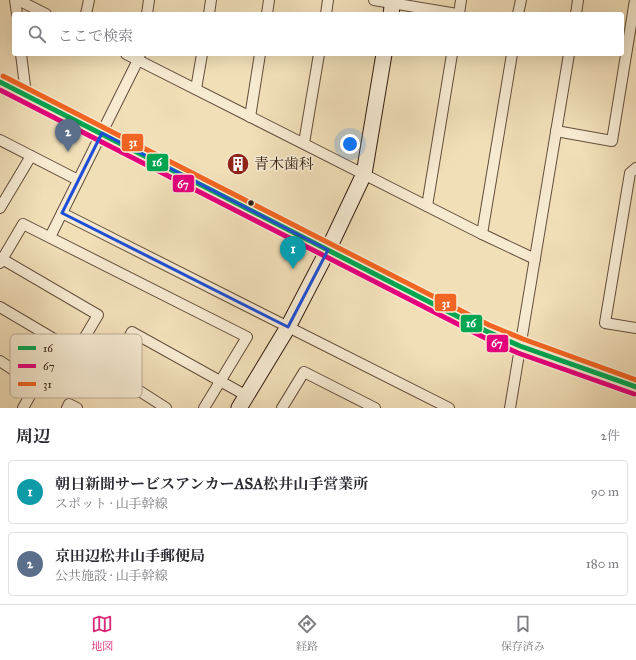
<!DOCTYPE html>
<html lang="ja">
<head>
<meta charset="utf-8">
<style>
  body { margin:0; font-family:"IM FELL Great Primer","Noto Serif JP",serif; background:#f7f7f7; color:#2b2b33 }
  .you { position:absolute; left:350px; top:144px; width:14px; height:14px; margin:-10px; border:3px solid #fff; border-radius:50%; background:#1a73e8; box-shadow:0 0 0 6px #1a73e833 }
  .badge { display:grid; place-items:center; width:26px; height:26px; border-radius:50%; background:#db2777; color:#fff; font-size:13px; font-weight:700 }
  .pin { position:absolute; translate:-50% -33px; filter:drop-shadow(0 1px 2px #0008) }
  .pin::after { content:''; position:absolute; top:21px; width:14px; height:12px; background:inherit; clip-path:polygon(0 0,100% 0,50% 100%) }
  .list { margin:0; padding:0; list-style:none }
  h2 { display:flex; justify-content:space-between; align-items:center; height:52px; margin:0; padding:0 16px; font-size:17px }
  h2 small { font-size:13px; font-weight:400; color:#7c7c81 }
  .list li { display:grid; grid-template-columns:26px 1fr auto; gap:12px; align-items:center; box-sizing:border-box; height:64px; margin:0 8px 8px; padding:0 8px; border:1px solid #e1e1e2; border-radius:4px }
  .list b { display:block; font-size:15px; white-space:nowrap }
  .list p { margin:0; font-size:13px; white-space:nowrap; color:#7c7c81 }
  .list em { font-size:13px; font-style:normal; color:#7c7c81 }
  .icon { flex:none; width:22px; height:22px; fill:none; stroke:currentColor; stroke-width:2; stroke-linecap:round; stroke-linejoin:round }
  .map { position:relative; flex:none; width:636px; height:408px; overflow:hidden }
  .search { position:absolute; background:#fff; box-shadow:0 4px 16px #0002; left:12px; right:12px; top:12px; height:44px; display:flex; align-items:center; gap:10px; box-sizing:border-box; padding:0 14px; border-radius:4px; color:#7c7c81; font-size:15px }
  .sheet { height:196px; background:#fff }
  nav { display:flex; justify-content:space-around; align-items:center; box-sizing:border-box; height:56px; border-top:1px solid #e1e1e2; background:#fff; font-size:11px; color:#7c7c81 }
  nav a { display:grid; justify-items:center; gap:2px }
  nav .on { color:#db2777 }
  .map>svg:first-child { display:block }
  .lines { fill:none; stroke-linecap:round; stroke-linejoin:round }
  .street-casing { stroke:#634e3c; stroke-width:12 }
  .secondary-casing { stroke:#341d13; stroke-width:17 }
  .street { stroke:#f6ead1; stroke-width:10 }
  .secondary { stroke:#f6ead1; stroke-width:15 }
  .bus-1-casing { stroke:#f6ead1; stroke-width:8 }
  .bus-2-casing { stroke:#f6ead1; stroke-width:8 }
  .bus-3-casing { stroke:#f6ead1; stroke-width:8 }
  .bus-1 { stroke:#00a651; stroke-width:5 }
  .bus-2 { stroke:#e5007d; stroke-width:5 }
  .bus-3 { stroke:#f26522; stroke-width:5 }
  .marked { fill:none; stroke:#1d4ed8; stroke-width:3; stroke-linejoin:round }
  .bus-dot { fill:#341d13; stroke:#f6ead1; stroke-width:1.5 }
  .labels { text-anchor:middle; stroke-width:4; stroke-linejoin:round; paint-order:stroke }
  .poi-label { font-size:15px; fill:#341d13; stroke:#f6ead1; text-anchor:start }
  .key { fill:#f6ead1; stroke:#bcac98; stroke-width:1 }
  .key-label { font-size:11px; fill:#341d13 }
  .line-badge { stroke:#f6ead1; stroke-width:1.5 }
  .badge-label { font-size:11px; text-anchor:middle; font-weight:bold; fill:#fff }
</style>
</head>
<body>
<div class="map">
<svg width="636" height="408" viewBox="0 0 636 408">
  <rect width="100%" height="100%" fill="#f1dfb8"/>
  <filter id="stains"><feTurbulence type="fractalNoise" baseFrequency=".005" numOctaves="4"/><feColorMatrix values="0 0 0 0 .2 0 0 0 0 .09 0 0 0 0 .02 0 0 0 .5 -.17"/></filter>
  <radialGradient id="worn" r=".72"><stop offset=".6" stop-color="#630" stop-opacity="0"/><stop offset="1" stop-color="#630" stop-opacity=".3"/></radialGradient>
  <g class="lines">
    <g class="street-casing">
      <g id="street">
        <path d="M 15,0 L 17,14"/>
        <path d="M 18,0 L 46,14"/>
        <path d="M 374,0 L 457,14"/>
        <path d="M 86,14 L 89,0"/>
        <path d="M 147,14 L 149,0"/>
        <path d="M 209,14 L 211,0"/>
        <path d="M 267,14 L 269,0"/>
        <path d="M 326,14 L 328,0"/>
        <path d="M 459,14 L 461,0"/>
        <path d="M 518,14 L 521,0"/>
        <path d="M 576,14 L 578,0"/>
        <path d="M 21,54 L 26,94"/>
        <path d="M 126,54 L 482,234 L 535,259"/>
        <path d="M 196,89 L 202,54"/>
        <path d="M 250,117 L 260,54"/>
        <path d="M 556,131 L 612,141 L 635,0"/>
        <path d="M 0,140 L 78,180"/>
        <path d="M 304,143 L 319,54"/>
        <path d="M 636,168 L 630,173 L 605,323 L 636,328"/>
        <path d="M 427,206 L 452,54"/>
        <path d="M 0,208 L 31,156"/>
        <path d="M 62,213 L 449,408"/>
        <path d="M 482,234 L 512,54"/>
        <path d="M 50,237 L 138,60 L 140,54"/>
        <path d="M 0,263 L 23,224 L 247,337 L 204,408"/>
        <path d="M 0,307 L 76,352 L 98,315 L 2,259"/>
        <path d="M 0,361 L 36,385 L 23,408"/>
        <path d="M 67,408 L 69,404 L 77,408"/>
        <path d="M 166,408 L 110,372 L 132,332 L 247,396"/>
        <path d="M 282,408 L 304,372 L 375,408"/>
        <path d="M 510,408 L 569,54"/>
      </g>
    </g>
    <g class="secondary-casing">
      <g id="secondary">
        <path d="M 391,14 L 393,0"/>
        <path d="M 0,82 L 486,331 L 520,346 L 636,387"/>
        <path d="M 239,408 L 288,327 L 328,250 L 364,174 L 384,54"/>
      </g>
    </g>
    <use href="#street" class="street"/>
    <use href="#secondary" class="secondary"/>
    <g class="bus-1-casing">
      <path id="bus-1" d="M 0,82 L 486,331 L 520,346 L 636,387"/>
    </g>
    <g class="bus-2-casing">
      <path id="bus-2" d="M 0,90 L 483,337 L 518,353 L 634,394"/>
    </g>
    <g class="bus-3-casing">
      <path id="bus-3" d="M 3,76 L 489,325 L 523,339 L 636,380"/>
    </g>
    <use href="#bus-1" class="bus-1"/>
    <use href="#bus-2" class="bus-2"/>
    <use href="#bus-3" class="bus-3"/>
  </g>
  <path class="marked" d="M 102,133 L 328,250 L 288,327 L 62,213 Z"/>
  <defs>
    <g id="building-disc" transform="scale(1.15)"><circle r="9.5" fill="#8f2418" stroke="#f6ead1"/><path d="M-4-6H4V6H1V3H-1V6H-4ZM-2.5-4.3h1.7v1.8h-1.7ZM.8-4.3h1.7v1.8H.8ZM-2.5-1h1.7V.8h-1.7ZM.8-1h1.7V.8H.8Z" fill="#fff"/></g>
  </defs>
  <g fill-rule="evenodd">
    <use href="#building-disc" x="238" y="164"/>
  </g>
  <circle class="bus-dot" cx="251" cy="203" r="3.5"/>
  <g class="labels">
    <g class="poi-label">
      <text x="254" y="169">青木歯科</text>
    </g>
  </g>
  <rect x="10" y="334" width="132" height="64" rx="6" class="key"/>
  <rect x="18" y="346" width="18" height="4" fill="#00a651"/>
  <rect x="18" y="364" width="18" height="4" fill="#e5007d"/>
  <rect x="18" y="382" width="18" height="4" fill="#f26522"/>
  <g class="key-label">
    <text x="43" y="352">16</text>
    <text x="43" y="370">67</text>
    <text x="43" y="388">31</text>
  </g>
  <g class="line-badge">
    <rect x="121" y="133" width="23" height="19" rx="4" fill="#f26522"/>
    <rect x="146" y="153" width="23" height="19" rx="4" fill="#00a651"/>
    <rect x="172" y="174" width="23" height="19" rx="4" fill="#e5007d"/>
    <rect x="434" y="293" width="23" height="19" rx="4" fill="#f26522"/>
    <rect x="460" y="314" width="23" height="19" rx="4" fill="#00a651"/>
    <rect x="486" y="334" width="23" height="19" rx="4" fill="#e5007d"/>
  </g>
  <g class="badge-label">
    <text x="133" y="146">31</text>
    <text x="157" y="166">16</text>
    <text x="183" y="188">67</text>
    <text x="446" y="307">31</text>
    <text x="471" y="327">16</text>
    <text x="497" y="347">67</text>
  </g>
  <rect width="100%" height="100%" filter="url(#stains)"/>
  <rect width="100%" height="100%" fill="url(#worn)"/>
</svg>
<div class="you"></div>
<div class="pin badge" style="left:293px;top:269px;background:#0f9aa8">1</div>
<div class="pin badge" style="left:68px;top:152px;background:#5c6f8a">2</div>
<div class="search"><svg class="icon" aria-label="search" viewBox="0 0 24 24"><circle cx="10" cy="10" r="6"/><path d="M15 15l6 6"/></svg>ここで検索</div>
</div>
<section class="sheet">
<h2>周辺<small>2件</small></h2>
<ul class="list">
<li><span class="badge" style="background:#0f9aa8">1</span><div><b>朝日新聞サービスアンカーASA松井山手営業所</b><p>スポット · 山手幹線</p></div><em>90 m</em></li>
<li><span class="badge" style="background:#5c6f8a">2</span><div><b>京田辺松井山手郵便局</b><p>公共施設 · 山手幹線</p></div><em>180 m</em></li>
</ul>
</section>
<nav>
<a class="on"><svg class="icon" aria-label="map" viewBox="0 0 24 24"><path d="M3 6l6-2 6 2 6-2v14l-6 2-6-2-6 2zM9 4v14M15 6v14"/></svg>地図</a>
<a><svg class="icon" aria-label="directions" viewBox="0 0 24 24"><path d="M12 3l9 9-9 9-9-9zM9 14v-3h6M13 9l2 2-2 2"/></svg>経路</a>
<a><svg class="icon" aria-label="saved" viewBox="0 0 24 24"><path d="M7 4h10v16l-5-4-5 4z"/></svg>保存済み</a>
</nav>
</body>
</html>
